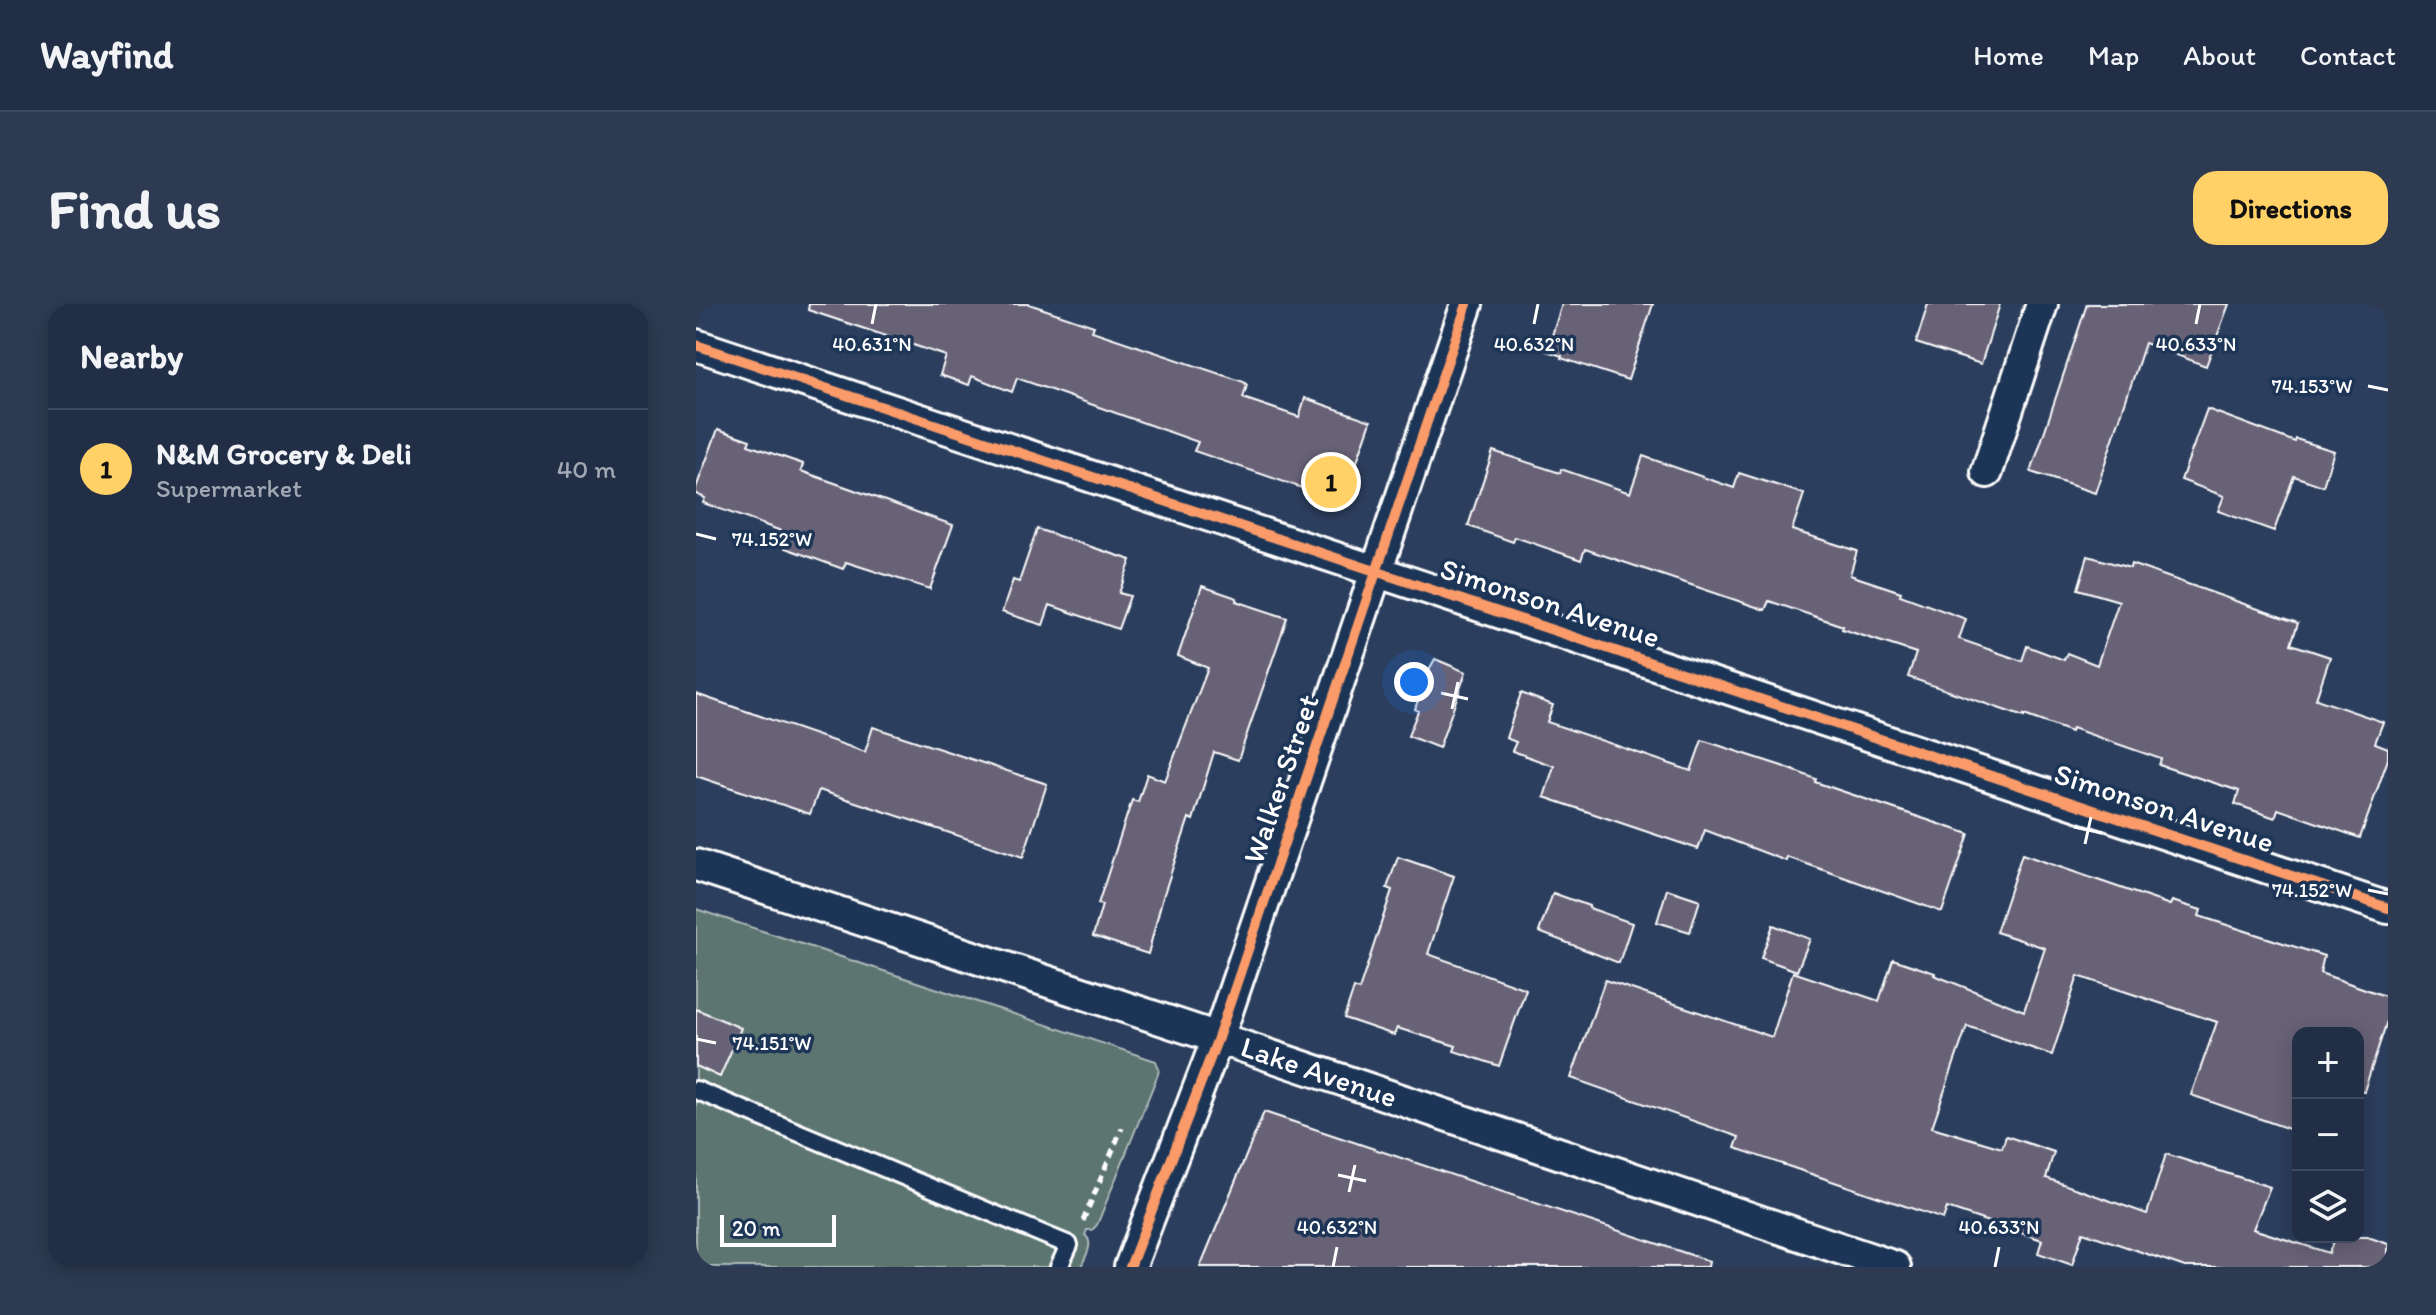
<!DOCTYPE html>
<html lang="en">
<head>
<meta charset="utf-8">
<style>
  body { margin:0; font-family:Itim,sans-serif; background:#2d3a51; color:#f1f3f6 }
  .controls { position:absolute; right:24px; bottom:24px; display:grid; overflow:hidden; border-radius:16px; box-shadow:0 4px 20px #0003 }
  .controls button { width:72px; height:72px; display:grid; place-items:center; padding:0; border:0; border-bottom:2px solid #3e4a5f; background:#212e46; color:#f1f3f6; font:40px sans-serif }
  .scale { position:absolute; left:24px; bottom:20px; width:116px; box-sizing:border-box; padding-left:8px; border:4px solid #fff; border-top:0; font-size:22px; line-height:28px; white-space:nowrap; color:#fff; -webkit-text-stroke:6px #1d3557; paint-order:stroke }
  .you { position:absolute; left:718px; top:378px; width:28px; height:28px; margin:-20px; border:6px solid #fff; border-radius:50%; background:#1a73e8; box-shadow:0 0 0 12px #1a73e833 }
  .badge { display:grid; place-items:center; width:52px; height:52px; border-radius:50%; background:#ffd166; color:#111; font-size:26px; font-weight:700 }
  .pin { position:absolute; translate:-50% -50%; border:4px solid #fff; box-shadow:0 2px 8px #0006 }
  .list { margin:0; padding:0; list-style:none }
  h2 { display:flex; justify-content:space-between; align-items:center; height:104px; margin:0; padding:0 32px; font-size:34px }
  h2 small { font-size:26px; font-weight:400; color:#a2a8b3 }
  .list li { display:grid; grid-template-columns:52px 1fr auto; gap:24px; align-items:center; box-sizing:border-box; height:120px; padding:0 32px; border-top:2px solid #3e4a5f }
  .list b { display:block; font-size:30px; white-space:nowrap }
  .list p { margin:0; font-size:26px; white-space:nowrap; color:#a2a8b3 }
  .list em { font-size:26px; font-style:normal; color:#a2a8b3 }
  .icon { flex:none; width:44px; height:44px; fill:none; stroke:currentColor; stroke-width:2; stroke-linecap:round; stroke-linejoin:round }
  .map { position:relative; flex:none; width:1692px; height:963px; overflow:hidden; border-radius:24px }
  header { display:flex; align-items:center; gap:48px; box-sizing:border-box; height:112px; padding:0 40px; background:#212e46; border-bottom:2px solid #3e4a5f }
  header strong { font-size:38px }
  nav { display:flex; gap:44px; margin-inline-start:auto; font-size:28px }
  .intro { display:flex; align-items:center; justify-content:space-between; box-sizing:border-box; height:192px; padding:0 48px }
  h1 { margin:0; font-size:56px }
  .button { padding:20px 36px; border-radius:24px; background:#ffd166; color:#111; font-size:28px; font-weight:700 }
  main { display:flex; gap:48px; padding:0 48px }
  aside { flex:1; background:#212e46; border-radius:24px; box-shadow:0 4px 20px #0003 }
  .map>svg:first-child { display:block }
  .green { fill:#5b7471; stroke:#adbab8; stroke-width:2 }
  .building { fill:#686277; stroke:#fff; stroke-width:2 }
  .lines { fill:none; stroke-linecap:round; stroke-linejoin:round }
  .service-casing { stroke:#fff; stroke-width:22 }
  .minor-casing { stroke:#fff; stroke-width:36 }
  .path { stroke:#fff; stroke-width:5; stroke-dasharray:8 6; stroke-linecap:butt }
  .service { stroke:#1d3557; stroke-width:16 }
  .minor { stroke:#1d3557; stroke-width:30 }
  .cycleway-casing { stroke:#1d3557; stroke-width:15 }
  .cycleway { stroke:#fa9b69; stroke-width:10 }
  .ticks { fill:none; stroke:#fff; stroke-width:3 }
  .labels { text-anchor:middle; stroke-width:7; stroke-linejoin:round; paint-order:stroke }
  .street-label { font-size:30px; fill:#fff; stroke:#1d3557 }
  .ticks-label { font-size:20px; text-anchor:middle; fill:#fff; stroke:#1d3557; stroke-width:7; stroke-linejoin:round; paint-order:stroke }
</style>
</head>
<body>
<header>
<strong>Wayfind</strong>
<nav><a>Home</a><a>Map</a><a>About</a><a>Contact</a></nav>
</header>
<div class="intro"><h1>Find us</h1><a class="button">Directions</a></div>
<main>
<aside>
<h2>Nearby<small></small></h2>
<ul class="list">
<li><span class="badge">1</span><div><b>N&amp;M Grocery &amp; Deli</b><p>Supermarket</p></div><em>40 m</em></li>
</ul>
</aside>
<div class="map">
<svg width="1692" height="963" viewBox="0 0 1692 963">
  <rect width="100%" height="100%" fill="#2c3e5d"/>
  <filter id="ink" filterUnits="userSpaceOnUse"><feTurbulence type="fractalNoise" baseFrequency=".0125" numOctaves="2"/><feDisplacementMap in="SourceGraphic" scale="16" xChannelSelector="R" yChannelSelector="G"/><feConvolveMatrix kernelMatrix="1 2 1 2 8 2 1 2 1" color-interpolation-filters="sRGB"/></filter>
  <g filter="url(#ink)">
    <path class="green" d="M 0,605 L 460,757 L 463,765 L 462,770 L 401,921 L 396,926 L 391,926 L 389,931 C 399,939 389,953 385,963 L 0,963 Z"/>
    <g class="building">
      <path d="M 113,0 L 333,0 L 398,22 L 396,27 L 548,78 L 551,81 L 547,94 L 603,113 L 609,94 L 675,117 L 647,198 L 498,147 L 502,138 L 321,74 L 316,88 L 276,72 L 273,81 L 244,71 L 250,52 L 112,6 Z"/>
      <path d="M 866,0 L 957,0 L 932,76 L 865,54 L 866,52 L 851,47 Z"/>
      <path d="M 1232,0 L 1304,0 L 1285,60 L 1220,39 Z"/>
      <path d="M 1391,0 L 1533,0 L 1510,62 L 1449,39 L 1399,189 L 1335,168 Z"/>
      <path d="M 1511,105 L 1599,138 L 1600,135 L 1638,147 L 1627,182 L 1598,172 L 1578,227 L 1522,207 L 1528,192 L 1485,176 Z"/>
      <path d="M 22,125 L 54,136 L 52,141 L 107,160 L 105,167 L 257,221 L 234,285 L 150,258 L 147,265 L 89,244 L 94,230 L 7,199 L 9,194 L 0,190 L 0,184 Z"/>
      <path d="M 797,147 L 864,169 L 865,165 L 934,189 L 947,152 L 1038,184 L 1043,169 L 1108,190 L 1096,226 L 1161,247 L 1154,271 L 1205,288 L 1204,291 L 1270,315 L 1263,335 L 1326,357 L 1331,342 L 1368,356 L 1371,349 L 1401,361 L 1423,297 L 1382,285 L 1392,252 L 1434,264 L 1435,260 L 1602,319 L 1595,340 L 1634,353 L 1620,395 L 1687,418 L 1679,439 L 1692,444 L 1692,455 L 1664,534 L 1582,505 L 1579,514 L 1539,500 L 1543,487 L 1463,461 L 1465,455 L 1376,424 L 1375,428 L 1328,411 L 1328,413 L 1212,373 L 1220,349 L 1146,325 L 1147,322 L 1073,297 L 1069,306 L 889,245 L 885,256 L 819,233 L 817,238 L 772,222 Z"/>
      <path d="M 341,225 L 435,256 L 423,289 L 434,292 L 422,325 L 354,301 L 347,321 L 306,308 L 317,276 L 323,278 Z"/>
      <path d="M 506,282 L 541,294 L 540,297 L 591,314 L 542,456 L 518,448 L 497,516 L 493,514 L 466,596 L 452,650 L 397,632 L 406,601 L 402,600 L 436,496 L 442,498 L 451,470 L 469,477 L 512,364 L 482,352 Z"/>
      <path d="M 739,355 L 770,368 L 743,444 L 712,432 L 722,407 L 719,405 L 730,371 Z"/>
      <path d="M 825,389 L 857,401 L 851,418 L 995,467 L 1006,436 L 1086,462 L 1120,475 L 1119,478 L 1273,530 L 1246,608 L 1091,553 L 1090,557 L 1009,526 L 1002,545 L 848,493 L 858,462 L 816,447 L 820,438 L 810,434 Z"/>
      <path d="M 0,390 L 169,448 L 177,423 L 351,480 L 327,553 L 123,486 L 114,510 L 0,472 Z"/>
      <path d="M 1326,550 L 1474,601 L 1476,597 L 1505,606 L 1503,612 L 1628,652 L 1624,669 L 1692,693 L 1692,714 L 1668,787 L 1662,786 L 1662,729 L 1602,729 L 1602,828 L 1495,791 L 1521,718 L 1382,672 L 1356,751 L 1271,722 L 1236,823 L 1306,844 L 1310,832 L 1358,848 L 1350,874 L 1451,910 L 1470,850 L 1574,883 L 1557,925 L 1633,949 L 1639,933 L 1672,933 L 1692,940 L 1692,963 L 1489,963 L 1387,928 L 1376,961 L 1342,949 L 1346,936 L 1251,904 L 1247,915 L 1121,872 L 1039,844 L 1043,833 L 875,774 L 909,676 L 1076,733 L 1097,668 L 1183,697 L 1197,655 L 1239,669 L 1238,671 L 1328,707 L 1349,644 L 1300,628 Z"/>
      <path d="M 702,553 L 758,572 L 732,650 L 830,685 L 803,762 L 758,747 L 760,742 L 701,724 L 698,731 L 648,714 L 658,684 L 663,686 L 696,586 L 691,584 Z"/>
      <path d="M 971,585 L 1004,596 L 994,628 L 961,618 Z"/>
      <path d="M 857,589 L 893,602 L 893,604 L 936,619 L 923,659 L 843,628 Z"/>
      <path d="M 1077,621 L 1114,635 L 1101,667 L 1065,654 Z"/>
      <path d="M 0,705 L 45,724 L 24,773 L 0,762 Z"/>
      <path d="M 568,808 L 1013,957 L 1012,963 L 504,963 Z"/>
    </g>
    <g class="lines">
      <g class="service-casing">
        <path id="service" d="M 0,786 L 373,941 L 363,963"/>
      </g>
      <g class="minor-casing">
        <g id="minor">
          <path d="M 0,41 L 1692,604"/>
          <path d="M 1291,168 L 1346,0"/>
          <path d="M 0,561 L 522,734 L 1199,963"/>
          <path d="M 434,963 L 522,734 L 771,0"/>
        </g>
      </g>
      <path class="path" d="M 387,917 L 426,824"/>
      <use href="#service" class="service"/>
      <use href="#minor" class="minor"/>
      <g class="cycleway-casing">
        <g id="cycleway">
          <path d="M 0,41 L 1692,604"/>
          <path d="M 434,963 L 522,734 L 771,0"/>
        </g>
      </g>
      <use href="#cycleway" class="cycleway"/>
    </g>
  </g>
  <path class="ticks" d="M 176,20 L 180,0M 838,20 L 842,0M 1500,20 L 1504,0M 1672,82 L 1692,86M 0,230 L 20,235M 745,389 L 772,395M 756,405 L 762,378M 1378,523 L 1406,529M 1389,540 L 1395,513M 1672,586 L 1692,590M 0,735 L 20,739M 642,871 L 670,877M 653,888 L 659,861M 637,963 L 641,943M 1299,963 L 1303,943"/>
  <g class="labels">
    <g class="street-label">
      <text transform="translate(854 299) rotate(18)" y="10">Simonson Avenue</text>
      <text transform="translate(585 475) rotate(-71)" y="10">Walker Street</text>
      <text transform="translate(1468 504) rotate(18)" y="10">Simonson Avenue</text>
      <text transform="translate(623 768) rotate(19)" y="10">Lake Avenue</text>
    </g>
  </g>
  <g class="ticks-label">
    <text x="176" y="47">40.631°N</text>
    <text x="838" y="47">40.632°N</text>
    <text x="1500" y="47">40.633°N</text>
    <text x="1616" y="89">74.153°W</text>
    <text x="76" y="242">74.152°W</text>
    <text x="1616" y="593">74.152°W</text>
    <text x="76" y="746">74.151°W</text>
    <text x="641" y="930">40.632°N</text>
    <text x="1303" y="930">40.633°N</text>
  </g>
</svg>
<div class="controls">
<button>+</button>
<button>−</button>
<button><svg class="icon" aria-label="layers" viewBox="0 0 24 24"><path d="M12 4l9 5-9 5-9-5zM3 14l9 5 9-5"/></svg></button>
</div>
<div class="scale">20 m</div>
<div class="you"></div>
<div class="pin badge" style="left:635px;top:178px">1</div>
</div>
</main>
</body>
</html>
